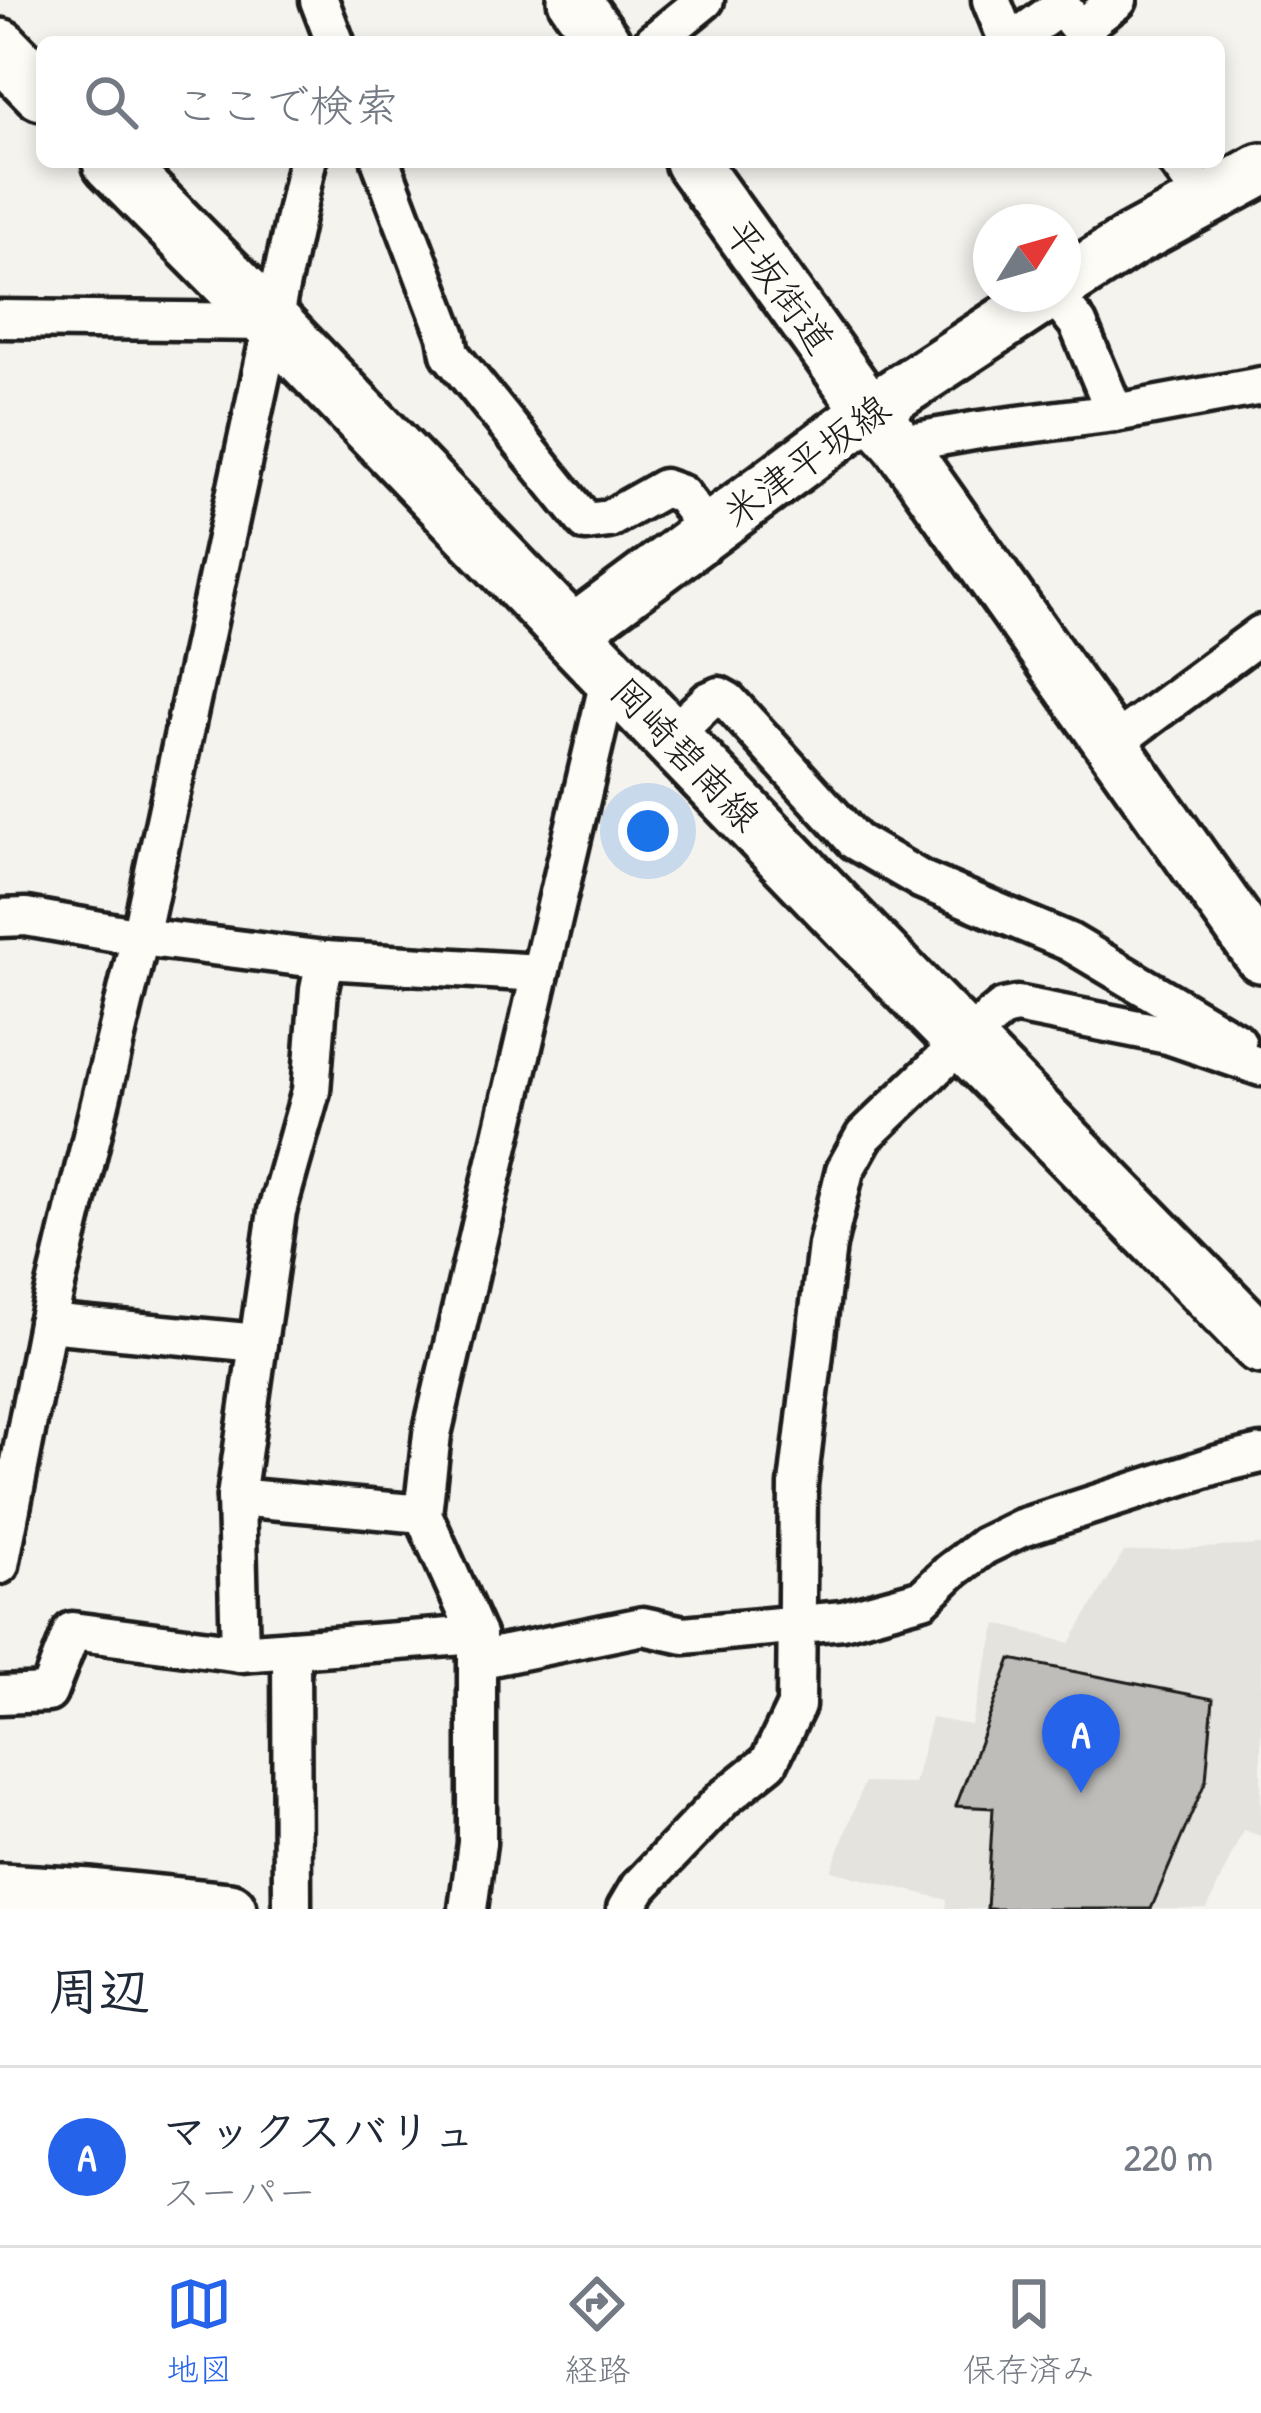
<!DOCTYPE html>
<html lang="ja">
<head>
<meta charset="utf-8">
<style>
  body { margin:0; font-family:"Patrick Hand","Klee One",sans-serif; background:#f6f6f7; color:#1f2937 }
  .compass { position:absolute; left:973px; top:204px; width:108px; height:108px; border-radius:50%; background:#fff; box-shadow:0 6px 18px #0003; rotate:53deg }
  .you { position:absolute; left:648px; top:831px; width:42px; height:42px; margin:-30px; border:9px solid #fff; border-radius:50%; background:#1a73e8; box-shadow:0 0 0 18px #1a73e833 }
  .badge { display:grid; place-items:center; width:78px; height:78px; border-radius:50%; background:#2563eb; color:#fff; font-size:39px; font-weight:700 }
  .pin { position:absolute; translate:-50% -99px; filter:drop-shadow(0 3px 6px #0008) }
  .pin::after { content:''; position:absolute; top:63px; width:42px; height:36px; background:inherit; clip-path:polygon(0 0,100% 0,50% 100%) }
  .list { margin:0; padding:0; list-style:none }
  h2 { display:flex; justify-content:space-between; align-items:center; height:156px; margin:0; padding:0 48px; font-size:51px }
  h2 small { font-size:39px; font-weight:400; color:#747a83 }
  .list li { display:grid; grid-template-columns:78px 1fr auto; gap:36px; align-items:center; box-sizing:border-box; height:180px; padding:0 48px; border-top:3px solid #e0e1e3 }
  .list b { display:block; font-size:45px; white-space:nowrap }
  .list p { margin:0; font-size:39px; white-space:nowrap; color:#747a83 }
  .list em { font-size:39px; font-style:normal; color:#747a83 }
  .icon { flex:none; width:66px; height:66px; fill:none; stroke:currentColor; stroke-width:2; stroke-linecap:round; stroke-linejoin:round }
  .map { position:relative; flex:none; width:1261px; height:1909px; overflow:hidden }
  .search { position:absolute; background:#fff; box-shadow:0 6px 18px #0003; left:36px; right:36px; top:36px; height:132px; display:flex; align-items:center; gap:30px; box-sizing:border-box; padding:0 42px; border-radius:18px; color:#747a83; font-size:45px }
  .sheet { height:336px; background:#fff }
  nav { display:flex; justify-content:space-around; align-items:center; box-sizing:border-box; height:168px; border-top:3px solid #e0e1e3; background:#fff; font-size:33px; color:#747a83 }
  nav a { display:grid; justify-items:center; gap:6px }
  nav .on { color:#2563eb }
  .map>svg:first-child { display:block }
  .built { fill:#e4e3de }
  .building { fill:#bebdba; stroke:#1c1c1c; stroke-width:3 }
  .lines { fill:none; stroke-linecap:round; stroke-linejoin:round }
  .street-casing { stroke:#1c1c1c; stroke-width:45 }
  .secondary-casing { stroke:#1c1c1c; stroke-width:60 }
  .primary-casing { stroke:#1c1c1c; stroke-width:66 }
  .street { stroke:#fdfcf7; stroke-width:36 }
  .secondary { stroke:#fdfcf7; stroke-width:51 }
  .primary { stroke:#fdfcf7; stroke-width:57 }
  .labels { text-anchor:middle; stroke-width:12; stroke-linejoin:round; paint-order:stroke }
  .street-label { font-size:39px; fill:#1c1c1c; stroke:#fdfcf7 }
</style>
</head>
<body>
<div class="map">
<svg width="1261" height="1909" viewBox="0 0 1261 1909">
  <rect width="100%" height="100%" fill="#f4f3ee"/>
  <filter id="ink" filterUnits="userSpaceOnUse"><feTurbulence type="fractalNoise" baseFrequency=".00833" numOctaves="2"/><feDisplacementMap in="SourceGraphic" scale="24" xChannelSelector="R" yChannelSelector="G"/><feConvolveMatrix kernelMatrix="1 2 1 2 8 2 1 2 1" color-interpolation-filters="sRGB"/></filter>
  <g filter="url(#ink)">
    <path class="built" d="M 1261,1545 L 1261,1836 L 1243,1830 L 1207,1909 L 946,1909 L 947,1900 L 831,1871 L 864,1783 L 914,1784 L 931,1718 L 971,1725 L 997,1624 L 1070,1643 L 1124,1552 Z"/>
    <path class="building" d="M 1011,1659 L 1213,1699 L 1206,1780 L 1151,1909 L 987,1909 L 993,1808 L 956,1806 Z"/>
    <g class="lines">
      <g class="street-casing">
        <g id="street">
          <path d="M 319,0 L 335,42"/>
          <path d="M 991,0 L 1008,42"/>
          <path d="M 653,42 L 705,0"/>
          <path d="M 1011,42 L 1061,6 L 1080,29"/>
          <path d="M 1089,42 L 1080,29 L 1118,0"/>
          <path d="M 381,162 L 447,336 L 450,354 L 586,522 L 609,519 L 664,488 L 681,494 L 709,531"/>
          <path d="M 1177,162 L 1205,199"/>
          <path d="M 1054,294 L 1078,324 L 1115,413"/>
          <path d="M 0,319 L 271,322"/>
          <path d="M 899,444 L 979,430 L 1115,413 L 1261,386"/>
          <path d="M 669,738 L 708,701 L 719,696 L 728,701 L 855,841 L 922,880 L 1069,942 L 1237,1042"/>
          <path d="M 1111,745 L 1261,634"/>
          <path d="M 0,918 L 26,917 L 140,937 L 325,960 L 540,973"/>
          <path d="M 325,960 L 319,989 L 311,1091 L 277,1211 L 236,1497 L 240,1653 L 477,1635"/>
          <path d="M 47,1323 L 258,1343"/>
          <path d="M 236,1497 L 423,1514"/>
          <path d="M 0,1565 L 47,1323 L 140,937 L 307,162"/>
          <path d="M 291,1649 L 292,1909"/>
          <path d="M 477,1660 L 643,1626 L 684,1635 L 843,1620 L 923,1598 L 951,1571 L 984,1546 L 1021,1528 L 1219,1464 L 1261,1454"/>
          <path d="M 0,1695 L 48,1693 L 72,1631 L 240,1653"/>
          <path d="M 468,1909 L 477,1843 L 477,1635 L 423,1514 L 432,1434 L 610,676"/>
          <path d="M 626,1909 L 639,1887 L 724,1798 L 769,1762 L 796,1706 L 798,1485 L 827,1245 L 845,1170 L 864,1136 L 964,1040 L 1003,1008 L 1017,1005 L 1168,1035 L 1261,1067"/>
        </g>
      </g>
      <g class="secondary-casing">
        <g id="secondary">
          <path d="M 574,0 L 604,42"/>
          <path d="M 691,162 L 870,411 L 899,444 L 1261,956"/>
          <path d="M 1063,284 L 1132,240 L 1261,170"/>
          <path d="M 570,634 L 870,411 L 1048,294"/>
          <path d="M 0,1890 L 91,1895 L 230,1909"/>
        </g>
      </g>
      <g class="primary-casing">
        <g id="primary">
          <path d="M 0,48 L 42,91"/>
          <path d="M 112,162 L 271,322 L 871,946 L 1261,1344"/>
        </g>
      </g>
      <use href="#street" class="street"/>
      <use href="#secondary" class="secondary"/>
      <use href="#primary" class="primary"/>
    </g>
  </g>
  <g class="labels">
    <g class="street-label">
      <text transform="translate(780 286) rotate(54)" y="14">平坂街道</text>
      <text transform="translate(806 460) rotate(-36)" y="14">米津平坂線</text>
      <text transform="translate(686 754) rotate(46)" y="14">岡崎碧南線</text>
    </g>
  </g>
</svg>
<svg class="compass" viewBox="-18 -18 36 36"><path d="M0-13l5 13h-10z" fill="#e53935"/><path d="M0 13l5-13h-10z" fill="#747a83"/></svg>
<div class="you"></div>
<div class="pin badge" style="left:1081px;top:1793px">A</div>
<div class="search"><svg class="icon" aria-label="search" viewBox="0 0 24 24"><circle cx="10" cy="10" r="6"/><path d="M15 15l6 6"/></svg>ここで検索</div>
</div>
<section class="sheet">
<h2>周辺<small></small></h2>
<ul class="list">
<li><span class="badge">A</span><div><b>マックスバリュ</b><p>スーパー</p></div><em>220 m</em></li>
</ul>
</section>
<nav>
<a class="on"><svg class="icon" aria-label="map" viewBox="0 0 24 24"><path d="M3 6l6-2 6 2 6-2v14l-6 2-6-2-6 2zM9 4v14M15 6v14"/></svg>地図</a>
<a><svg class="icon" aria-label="directions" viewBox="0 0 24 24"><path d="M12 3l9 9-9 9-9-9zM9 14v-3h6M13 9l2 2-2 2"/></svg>経路</a>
<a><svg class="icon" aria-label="saved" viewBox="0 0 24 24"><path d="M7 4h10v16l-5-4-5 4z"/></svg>保存済み</a>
</nav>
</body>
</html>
